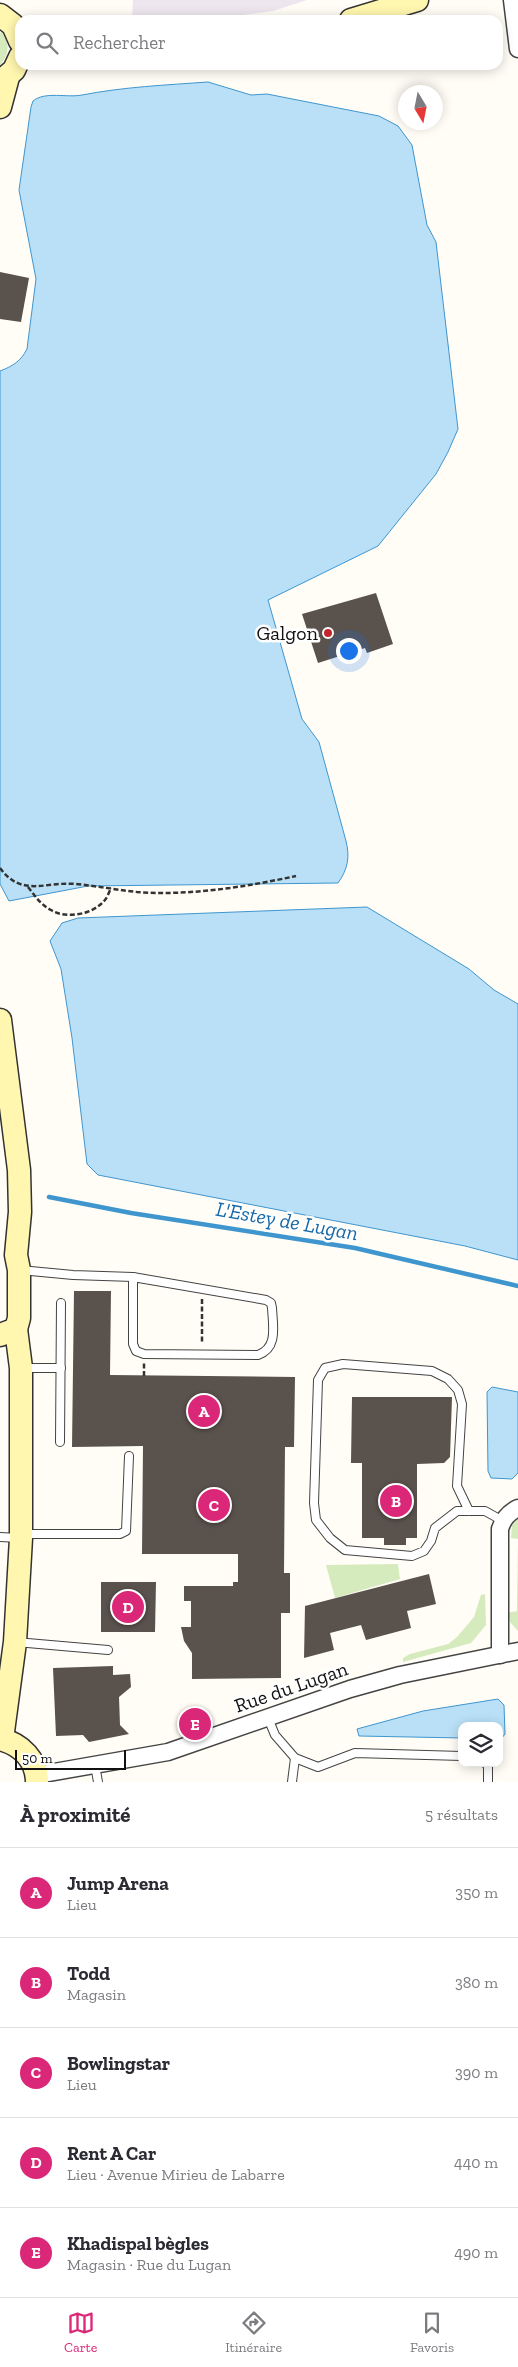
<!DOCTYPE html>
<html lang="fr">
<head>
<meta charset="utf-8">
<style>
  body { margin:0; font-family:"Zilla Slab",serif; background:#f7f7f7; color:#2b2b33 }
  .controls { position:absolute; right:15px; bottom:15px; display:grid; overflow:hidden; border-radius:10px; box-shadow:0 2px 12px #0003 }
  .controls button { width:45px; height:45px; display:grid; place-items:center; padding:0; border:0; border-bottom:1px solid #e1e1e2; background:#fff; color:#2b2b33; font:25px sans-serif }
  .compass { position:absolute; left:398px; top:85px; width:45px; height:45px; border-radius:50%; background:#fff; box-shadow:0 2px 12px #0003; rotate:170deg }
  .scale { position:absolute; left:15px; bottom:12px; width:111px; box-sizing:border-box; padding-left:5px; border:2px solid #111; border-top:0; font-size:14px; line-height:18px; white-space:nowrap; color:#111; -webkit-text-stroke:4px #fff; paint-order:stroke }
  .you { position:absolute; left:348px; top:650px; width:18px; height:18px; margin:-12px; border:4px solid #fff; border-radius:50%; background:#1a73e8; box-shadow:0 0 0 8px #1a73e833 }
  .badge { display:grid; place-items:center; width:32px; height:32px; border-radius:50%; background:#db2777; color:#fff; font-size:16px; font-weight:700 }
  .pin { position:absolute; translate:-50% -50%; border:2px solid #fff; box-shadow:0 1px 5px #0006 }
  .list { margin:0; padding:0; list-style:none }
  h2 { display:flex; justify-content:space-between; align-items:center; height:65px; margin:0; padding:0 20px; font-size:21px }
  h2 small { font-size:16px; font-weight:400; color:#7c7c81 }
  .list li { display:grid; grid-template-columns:32px 1fr auto; gap:15px; align-items:center; box-sizing:border-box; height:90px; padding:0 20px; border-top:1px solid #e1e1e2 }
  .list b { display:block; font-size:19px; white-space:nowrap }
  .list p { margin:0; font-size:16px; white-space:nowrap; color:#7c7c81 }
  .list em { font-size:16px; font-style:normal; color:#7c7c81 }
  .icon { flex:none; width:28px; height:28px; fill:none; stroke:currentColor; stroke-width:2; stroke-linecap:round; stroke-linejoin:round }
  .map { position:relative; flex:none; width:518px; height:1782px; overflow:hidden }
  .search { position:absolute; background:#fff; box-shadow:0 2px 12px #0003; left:15px; right:15px; top:15px; height:55px; display:flex; align-items:center; gap:12px; box-sizing:border-box; padding:0 18px; border-radius:15px; color:#7c7c81; font-size:19px }
  .sheet { height:515px; background:#fff }
  nav { display:flex; justify-content:space-around; align-items:center; box-sizing:border-box; height:70px; border-top:1px solid #e1e1e2; background:#fff; font-size:14px; color:#7c7c81 }
  nav a { display:grid; justify-items:center; gap:2px }
  nav .on { color:#db2777 }
  .map>svg:first-child { display:block }
  .industrial { fill:#eee6ef }
  .green { fill:#d5ebbd }
  .water { fill:#b9e0f7; stroke:#3f96cf }
  .lines { fill:none; stroke-linecap:round; stroke-linejoin:round }
  .stream { stroke:#3f96cf; stroke-width:4.5 }
  .building { fill:#5a524d }
  .service-casing { stroke:#444; stroke-width:10 }
  .minor-casing { stroke:#444; stroke-width:19 }
  .secondary-casing { stroke:#333; stroke-width:25 }
  .path { stroke:#333; stroke-width:2.5; stroke-dasharray:5 2.5; stroke-linecap:butt }
  .service { stroke:#fff; stroke-width:8 }
  .minor { stroke:#fff; stroke-width:16 }
  .secondary { stroke:#fff6b0; stroke-width:22 }
  .poi-dot { fill:#c4262e; stroke:#fff; stroke-width:2 }
  .labels { text-anchor:middle; stroke-width:5; stroke-linejoin:round; paint-order:stroke }
  .poi-label { font-size:20px; fill:#111; stroke:#fff; text-anchor:end }
  .street-label { font-size:20px; fill:#111; stroke:#fff }
  .water-label { font-size:21px; font-style:italic; fill:#1768a6; stroke:#fff }
</style>
</head>
<body>
<div class="map">
<svg width="518" height="1782" viewBox="0 0 518 1782">
  <rect width="100%" height="100%" fill="#fffdf5"/>
  <path class="industrial" d="M 133,0 L 307,0 L 273,11 L 203,20 L 132,20 Z"/>
  <g class="green">
    <path d="M 2,32 C 10,43 9,55 0,65 L 0,33 Z"/>
    <path d="M 518,1517 L 518,1631 L 510,1622 L 507,1613 L 517,1611 L 518,1539 L 511,1538 L 512,1524 Z"/>
    <path d="M 398,1564 L 400,1579 L 335,1598 L 326,1565 Z"/>
    <path d="M 485,1594 L 486,1625 L 471,1643 L 403,1662 L 403,1658 L 410,1654 L 448,1644 L 457,1637 L 474,1617 L 481,1595 Z"/>
  </g>
  <g class="water">
    <path d="M 208,82 L 251,95 L 267,94 L 379,116 L 398,126 L 412,145 L 427,225 L 436,242 L 458,429 L 448,452 L 436,474 L 378,546 L 268,600 L 302,719 L 319,742 L 346,841 C 350,857 348,869 338,883 L 88,886 L 9,901 L 0,884 L 0,371 C 13,366 21,361 27,349 L 36,279 L 19,190 L 31,107 L 33,101 C 45,91 67,98 82,95 C 123,87 166,85 208,82 Z"/>
    <path d="M 367,907 L 469,969 L 494,990 L 518,1004 L 518,1260 L 465,1246 L 98,1175 L 87,1164 L 72,1038 L 61,969 L 50,941 L 62,923 L 78,918 Z"/>
    <path d="M 492,1387 L 518,1392 L 518,1473 L 512,1479 L 491,1478 L 488,1471 L 487,1392 Z"/>
    <path d="M 498,1699 L 504,1705 L 505,1734 L 501,1739 L 499,1726 L 462,1726 L 462,1738 L 359,1736 L 357,1729 L 423,1711 Z"/>
  </g>
  <g class="lines">
    <path class="stream" d="M 49,1197 L 131,1213 L 355,1248 L 518,1286"/>
  </g>
  <g class="building">
    <path d="M 0,272 L 29,278 L 21,322 L 0,319 Z"/>
    <path d="M 376,593 L 393,644 L 367,653 L 365,648 L 318,663 L 302,614 Z"/>
    <path d="M 74,1291 L 111,1291 L 110,1375 L 295,1377 L 294,1447 L 285,1447 L 284,1573 L 290,1573 L 290,1613 L 281,1613 L 281,1678 L 192,1679 L 192,1653 L 184,1641 L 181,1627 L 191,1627 L 191,1601 L 184,1601 L 184,1586 L 233,1586 L 233,1582 L 238,1582 L 238,1554 L 142,1554 L 143,1446 L 72,1447 Z"/>
    <path d="M 352,1397 L 452,1397 L 450,1457 L 444,1463 L 417,1464 L 417,1538 L 406,1538 L 406,1545 L 384,1545 L 384,1538 L 362,1538 L 362,1463 L 351,1463 Z"/>
    <path d="M 429,1574 L 436,1604 L 407,1611 L 411,1628 L 366,1640 L 361,1625 L 330,1633 L 334,1650 L 304,1658 L 305,1606 Z"/>
    <path d="M 101,1582 L 156,1582 L 155,1632 L 101,1632 Z"/>
    <path d="M 113,1666 L 113,1675 L 130,1674 L 131,1687 L 119,1697 L 120,1725 L 129,1734 L 89,1742 L 83,1735 L 56,1736 L 53,1668 Z"/>
  </g>
  <g class="lines">
    <g class="service-casing">
      <g id="service">
        <path d="M 20,1270 L 73,1275 L 133,1277"/>
        <path d="M 133,1277 L 266,1300 L 271,1303 L 272,1308 C 273,1327 278,1348 258,1355 L 144,1354 L 136,1351 L 133,1344 Z"/>
        <path d="M 23,1368 L 61,1368"/>
        <path d="M 60,1442 L 61,1303"/>
        <path d="M 469,1511 L 457,1486 L 462,1404 L 458,1390 L 448,1379 L 432,1371 L 343,1364 L 325,1368 L 318,1380 L 314,1503 L 316,1520 L 330,1538 L 345,1550 L 412,1556 L 424,1551 L 431,1541 L 435,1528 L 457,1511 L 485,1511 L 503,1521"/>
        <path d="M 23,1534 L 120,1534 L 126,1531 L 129,1456"/>
        <path d="M 0,1537 L 19,1538"/>
        <path d="M 16,1642 L 108,1650"/>
        <path d="M 268,1718 L 275,1735 L 295,1758 L 318,1767 L 355,1753 L 462,1756"/>
        <path d="M 485,1763 L 488,1766 L 488,1782"/>
        <path d="M 95,1765 L 98,1782"/>
        <path d="M 292,1782 L 295,1758"/>
      </g>
    </g>
    <g class="minor-casing">
      <g id="minor">
        <path d="M 512,0 L 518,49"/>
        <path d="M 500,1655 L 500,1529 C 503,1519 508,1513 518,1508"/>
        <path d="M 37,1775 L 168,1752 L 350,1689 L 400,1675 L 518,1651"/>
      </g>
    </g>
    <g class="secondary-casing">
      <g id="secondary">
        <path d="M 0,15 L 13,25 L 20,41"/>
        <path d="M 351,20 L 417,0"/>
        <path d="M 0,82 L 14,70 L 20,57"/>
        <path d="M 0,107 L 8,77"/>
        <path d="M 0,1020 L 19,1170 L 20,1212 L 16,1255 L 19,1270 L 19,1318 L 16,1329 L 0,1335"/>
        <path d="M 0,1739 C 21,1744 37,1760 37,1782"/>
        <path d="M 2,1739 L 15,1642 L 21,1538 L 21,1368 L 16,1329"/>
      </g>
    </g>
    <g class="path">
      <path d="M 0,868 C 22,898 46,881 76,884 C 97,886 117,890 137,892 C 189,896 245,887 296,876"/>
      <path d="M 28,887 C 35,896 41,905 51,910 C 65,919 91,915 103,902 C 107,899 109,892 111,888"/>
      <path d="M 202,1299 L 202,1344"/>
      <path d="M 144,1376 L 144,1363"/>
    </g>
    <use href="#service" class="service"/>
    <use href="#minor" class="minor"/>
    <use href="#secondary" class="secondary"/>
  </g>
  <circle class="poi-dot" cx="328" cy="633" r="5"/>
  <g class="labels">
    <g class="poi-label">
      <text x="318" y="640">Galgon</text>
    </g>
    <g class="street-label">
      <text transform="translate(291 1687) rotate(-19)" y="7">Rue du Lugan</text>
    </g>
    <g class="water-label">
      <text transform="translate(287 1221) rotate(10)" y="7">L'Estey de Lugan</text>
    </g>
  </g>
</svg>
<div class="controls">
<button><svg class="icon" aria-label="layers" viewBox="0 0 24 24"><path d="M12 4l9 5-9 5-9-5zM3 14l9 5 9-5"/></svg></button>
</div>
<svg class="compass" viewBox="-18 -18 36 36"><path d="M0-13l5 13h-10z" fill="#e53935"/><path d="M0 13l5-13h-10z" fill="#7c7c81"/></svg>
<div class="scale">50 m</div>
<div class="you"></div>
<div class="pin badge" style="left:204px;top:1411px">A</div>
<div class="pin badge" style="left:396px;top:1501px">B</div>
<div class="pin badge" style="left:214px;top:1505px">C</div>
<div class="pin badge" style="left:128px;top:1607px">D</div>
<div class="pin badge" style="left:195px;top:1724px">E</div>
<div class="search"><svg class="icon" aria-label="search" viewBox="0 0 24 24"><circle cx="10" cy="10" r="6"/><path d="M15 15l6 6"/></svg>Rechercher</div>
</div>
<section class="sheet">
<h2>À proximité<small>5 résultats</small></h2>
<ul class="list">
<li><span class="badge">A</span><div><b>Jump Arena</b><p>Lieu</p></div><em>350 m</em></li>
<li><span class="badge">B</span><div><b>Todd</b><p>Magasin</p></div><em>380 m</em></li>
<li><span class="badge">C</span><div><b>Bowlingstar</b><p>Lieu</p></div><em>390 m</em></li>
<li><span class="badge">D</span><div><b>Rent A Car</b><p>Lieu · Avenue Mirieu de Labarre</p></div><em>440 m</em></li>
<li><span class="badge">E</span><div><b>Khadispal bègles</b><p>Magasin · Rue du Lugan</p></div><em>490 m</em></li>
</ul>
</section>
<nav>
<a class="on"><svg class="icon" aria-label="map" viewBox="0 0 24 24"><path d="M3 6l6-2 6 2 6-2v14l-6 2-6-2-6 2zM9 4v14M15 6v14"/></svg>Carte</a>
<a><svg class="icon" aria-label="directions" viewBox="0 0 24 24"><path d="M12 3l9 9-9 9-9-9zM9 14v-3h6M13 9l2 2-2 2"/></svg>Itinéraire</a>
<a><svg class="icon" aria-label="saved" viewBox="0 0 24 24"><path d="M7 4h10v16l-5-4-5 4z"/></svg>Favoris</a>
</nav>
</body>
</html>
